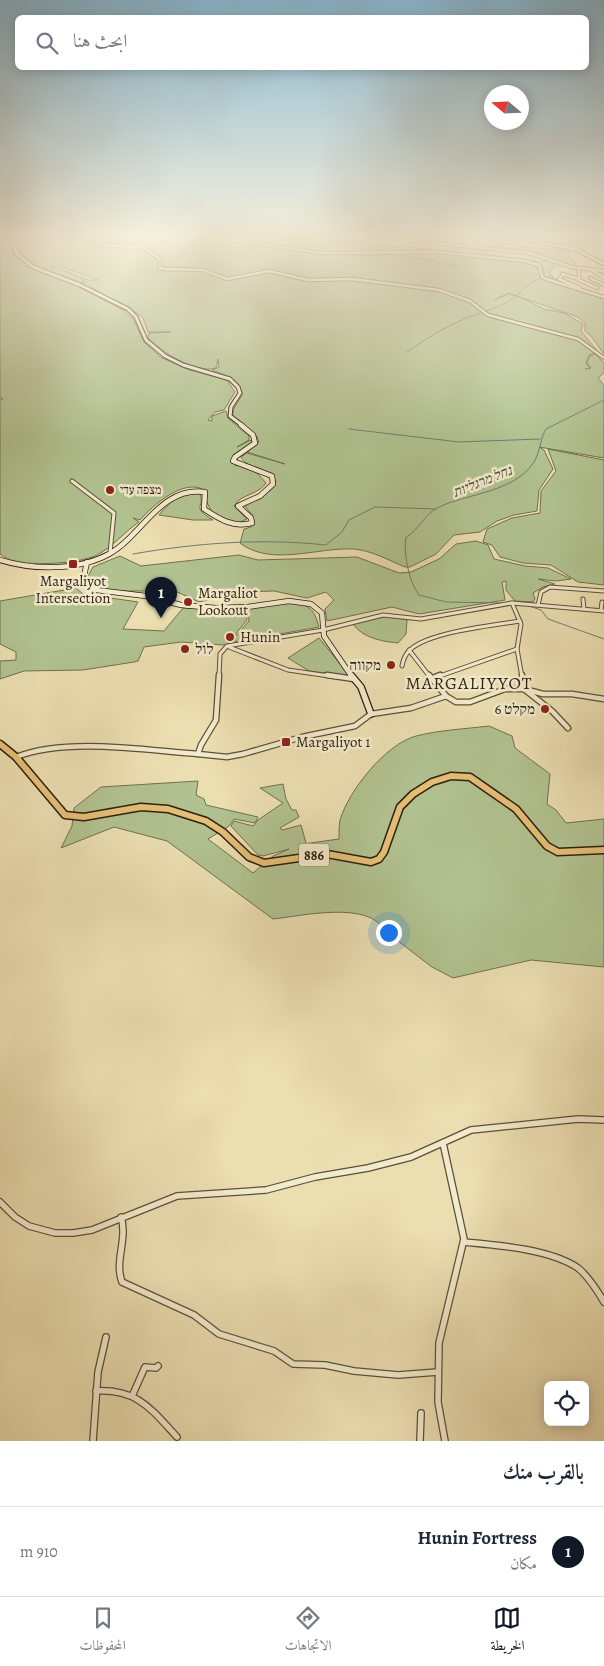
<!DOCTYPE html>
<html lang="ar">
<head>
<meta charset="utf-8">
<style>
  body { margin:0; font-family:Alegreya,Amiri,"Frank Ruhl Libre",serif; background:#f2f2f3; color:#1f2937; direction:rtl }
  .controls { position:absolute; right:15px; bottom:15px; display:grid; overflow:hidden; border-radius:8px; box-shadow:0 2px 12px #0003 }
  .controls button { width:45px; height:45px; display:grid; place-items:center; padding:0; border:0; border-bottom:1px solid #e0e1e3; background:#fff; color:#1f2937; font:25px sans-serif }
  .compass { position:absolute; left:484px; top:85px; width:45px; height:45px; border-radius:50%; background:#fff; box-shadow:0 2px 12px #0003; rotate:289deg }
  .you { position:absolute; left:388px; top:932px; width:18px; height:18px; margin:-12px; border:4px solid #fff; border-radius:50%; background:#1a73e8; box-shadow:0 0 0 8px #1a73e833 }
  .badge { display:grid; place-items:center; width:32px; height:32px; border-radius:50%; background:#111827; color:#fff; font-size:16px; font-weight:700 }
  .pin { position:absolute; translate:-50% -41px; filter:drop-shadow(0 1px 2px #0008) }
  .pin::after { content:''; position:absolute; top:26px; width:18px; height:15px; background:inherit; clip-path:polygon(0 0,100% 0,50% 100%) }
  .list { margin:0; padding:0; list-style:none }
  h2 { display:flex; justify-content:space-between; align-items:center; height:65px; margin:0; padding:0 20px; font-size:21px }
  h2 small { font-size:16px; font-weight:400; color:#747a83 }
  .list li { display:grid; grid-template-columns:32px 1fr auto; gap:15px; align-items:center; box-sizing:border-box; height:90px; padding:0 20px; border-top:1px solid #e0e1e3 }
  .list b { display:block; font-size:19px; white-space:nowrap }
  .list p { margin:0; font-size:16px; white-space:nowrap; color:#747a83 }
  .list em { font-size:16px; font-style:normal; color:#747a83 }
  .icon { flex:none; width:28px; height:28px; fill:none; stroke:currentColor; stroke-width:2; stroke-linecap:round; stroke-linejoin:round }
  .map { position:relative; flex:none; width:604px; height:1441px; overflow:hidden; direction:ltr }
  .search { position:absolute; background:#fff; box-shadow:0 2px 12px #0003; left:15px; right:15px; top:15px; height:55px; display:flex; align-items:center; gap:12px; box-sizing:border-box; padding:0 18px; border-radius:8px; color:#747a83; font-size:19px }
  .sheet { height:155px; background:#fff }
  nav { display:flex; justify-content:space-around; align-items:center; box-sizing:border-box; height:70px; border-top:1px solid #e0e1e3; background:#fff; font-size:14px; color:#747a83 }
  nav a { display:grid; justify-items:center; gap:2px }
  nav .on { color:#111827 }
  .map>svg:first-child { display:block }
  .green { fill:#b1c290; stroke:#70704e }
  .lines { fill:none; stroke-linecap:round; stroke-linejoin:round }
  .stream { stroke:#6e7d6e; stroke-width:1 }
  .street-far3-casing { stroke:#5d4f36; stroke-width:4.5 }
  .street-far2-casing { stroke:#5d4f36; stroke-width:5 }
  .street-far1-casing { stroke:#5d4f36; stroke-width:7 }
  .street-casing { stroke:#5d4f36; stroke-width:8 }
  .secondary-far2-casing { stroke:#2e1f0d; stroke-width:5 }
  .secondary-far1-casing { stroke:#2e1f0d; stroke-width:6 }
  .secondary-casing { stroke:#2e1f0d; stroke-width:8 }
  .primary-casing { stroke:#2e1f0d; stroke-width:9 }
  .street-far3 { stroke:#f2eacc; stroke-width:2.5 }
  .street-far2 { stroke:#f2eacc; stroke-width:3 }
  .street-far1 { stroke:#f2eacc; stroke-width:4.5 }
  .street { stroke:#f2eacc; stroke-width:5.5 }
  .secondary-far2 { stroke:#f2eacc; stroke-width:3 }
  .secondary-far1 { stroke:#f2eacc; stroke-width:4.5 }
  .secondary { stroke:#f2eacc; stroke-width:5.5 }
  .primary { stroke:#e6bf78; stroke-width:6 }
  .poi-dot { fill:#8f2418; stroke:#f2eacc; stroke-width:2 }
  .labels { text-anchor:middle; stroke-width:5; stroke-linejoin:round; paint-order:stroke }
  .far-poi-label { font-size:12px; fill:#2e1f0d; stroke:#f2eacc; text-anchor:start }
  .far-water-label { font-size:14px; font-style:italic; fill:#4e4e3e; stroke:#f2eacc }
  .shield { fill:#f2eacc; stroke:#695c46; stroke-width:1 }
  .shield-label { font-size:14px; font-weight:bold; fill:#2e1f0d }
  .poi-label { font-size:15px; fill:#2e1f0d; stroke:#f2eacc; text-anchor:start }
  .quarter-label { font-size:18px; letter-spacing:1px; fill:#2e1f0d; stroke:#f2eacc }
</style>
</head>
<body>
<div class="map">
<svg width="604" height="1441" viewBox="0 0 604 1441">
  <rect width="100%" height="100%" fill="#ebdeb1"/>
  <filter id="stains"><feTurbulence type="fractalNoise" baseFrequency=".004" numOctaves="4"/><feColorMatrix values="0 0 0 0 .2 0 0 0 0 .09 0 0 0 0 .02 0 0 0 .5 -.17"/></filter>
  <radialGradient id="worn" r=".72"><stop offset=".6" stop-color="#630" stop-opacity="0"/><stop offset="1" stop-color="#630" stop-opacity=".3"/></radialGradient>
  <g class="green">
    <path d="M 0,236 L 7,236 L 13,254 L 25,266 L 75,285 L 123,310 L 133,319 L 144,342 L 160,357 L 189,370 L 227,380 L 235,392 L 224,410 L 215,412 L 208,420 L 212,421 L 212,416 L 226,411 L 228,418 L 249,436 L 249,440 L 237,447 L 253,439 L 251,444 L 233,455 L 239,461 L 235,466 L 237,465 L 257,473 L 266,483 C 258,495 241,494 234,506 L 247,519 L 238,523 C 215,518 208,513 204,490 C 184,478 153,505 140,520 L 133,518 L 139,522 C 124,532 114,546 97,555 C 80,564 14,569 0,554 L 0,398 L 3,400 L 0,396 Z"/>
    <path d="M 13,236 L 167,236 L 177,239 L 161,242 L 177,240 L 178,238 L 185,238 L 196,244 L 244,242 L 304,252 L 371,256 L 391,254 L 433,261 L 444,266 L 458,266 C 437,263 416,257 394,254 L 446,253 L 534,264 L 537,266 L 540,277 L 547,281 L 604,298 L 604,354 L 591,336 L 585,331 L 585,323 L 578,317 L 508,293 L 494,300 L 509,294 L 520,297 L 544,309 L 564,313 L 583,324 L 581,331 L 598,352 L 589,355 L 586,363 L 590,368 L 585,369 L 591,368 L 587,363 L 590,356 L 595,354 L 604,363 L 604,373 L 598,378 L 604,385 L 604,458 L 539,447 L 544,450 L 553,469 L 539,490 L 537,511 L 514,515 L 497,521 L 480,532 L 454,535 L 436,554 L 410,567 L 405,567 C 388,560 373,551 354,549 C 318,547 271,567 240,543 L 244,529 L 251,527 L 254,522 L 253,516 L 245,506 L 271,490 L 276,481 C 268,471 243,465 241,457 L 247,453 L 285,464 L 247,452 L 259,442 L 256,435 L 233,417 L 233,410 L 242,395 C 239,378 227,376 212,370 L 219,367 L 218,359 L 216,368 C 197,374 161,352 148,338 L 149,333 L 171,332 L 148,332 L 143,318 L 130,308 L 103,295 L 81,279 L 85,284 L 49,271 L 54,267 L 89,280 L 98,280 L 56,265 L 45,271 L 42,269 L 17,251 Z"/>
    <path d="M 189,236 L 331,236 L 364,244 L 439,250 L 373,253 L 319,251 L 243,239 L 204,241 Z"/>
    <path d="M 503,245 L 569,251 L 568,256 L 575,262 L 573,266 L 550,258 L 552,256 L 521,249 L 521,246 Z"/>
    <path d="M 475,250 L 485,251 L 484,254 C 499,256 537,264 549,260 L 556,264 L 550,272 L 551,277 L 571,286 L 546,278 L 542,266 L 538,264 L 474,254 Z"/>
    <path d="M 548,449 L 604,460 L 604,585 L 578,582 L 551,565 L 523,563 L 500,557 L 492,545 L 483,542 L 487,529 L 512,518 L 540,513 L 541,491 L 556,471 Z"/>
    <path d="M 199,492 C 207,507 189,506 213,520 L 193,520 L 159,515 C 170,501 181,494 199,492 Z"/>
    <path d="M 476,541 L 488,545 L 494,559 L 525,566 L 548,568 L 571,579 L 556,581 L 538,579 L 555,584 L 543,587 L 533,593 L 535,599 L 533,602 L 515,601 L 506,590 L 506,581 L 502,582 L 505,600 L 419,614 L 392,607 L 327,621 L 325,609 L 334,600 L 326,592 L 307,598 L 274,591 L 240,592 L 199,602 L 175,591 L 110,591 L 90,586 L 87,578 L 93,567 L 120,556 L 141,566 L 239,555 L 258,560 L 357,557 L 399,573 L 411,572 L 439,559 L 456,544 Z"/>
    <path d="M 76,588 L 83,594 L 138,602 L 123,629 L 164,631 L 183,608 L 246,610 L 247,620 L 234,636 L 233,643 L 223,645 L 181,642 L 144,647 L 138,661 L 134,662 L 83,670 L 24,671 L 0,679 L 0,661 L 16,660 L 16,652 L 0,644 L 0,601 Z"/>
    <path d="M 293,602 C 310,606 314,609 319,627 L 235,642 L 235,637 L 249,621 L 248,608 Z"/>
    <path d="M 389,616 L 407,620 L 406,634 L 398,643 C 380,641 363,638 352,623 Z"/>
    <path d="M 319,638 L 350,676 L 309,671 L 288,658 Z"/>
    <path d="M 489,726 L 512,736 L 515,748 L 550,774 L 547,804 L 556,810 L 566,823 L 604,819 L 604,967 L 531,960 L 453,978 L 432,967 L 385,931 C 369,900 302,916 273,919 L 167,841 L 114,827 L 61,848 L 72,826 L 74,808 L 101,787 L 198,781 L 196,795 L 204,799 L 206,805 L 258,817 L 255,823 L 234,819 L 229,826 L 208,839 L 253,873 L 273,856 L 289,849 L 263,856 L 258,855 L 231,826 L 234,821 L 253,826 L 258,820 L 283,803 L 260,788 L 283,784 L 286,799 L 292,810 L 296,810 L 299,817 L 280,828 L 282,830 L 301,825 L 306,843 L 303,844 L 339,839 C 339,833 339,825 340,820 C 349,790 386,744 416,736 C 439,730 465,729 489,726 Z"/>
  </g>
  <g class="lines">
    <g class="stream">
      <path d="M 47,238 L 72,243 L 96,242"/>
      <path d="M 197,240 L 203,236"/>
      <path d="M 105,241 L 172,236"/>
      <path d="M 173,265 L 194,242"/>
      <path d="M 407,352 C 425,339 444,328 464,319 C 477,314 491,310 504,304 C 521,296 529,276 553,276"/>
      <path d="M 349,429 L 459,442 L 540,439"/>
      <path d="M 133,554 C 196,543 262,538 326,545 L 342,532 L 349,520 L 375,507 L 436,509"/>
      <path d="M 503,603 L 446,602 L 419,595 C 409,582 403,553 406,537 C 419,530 424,515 437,508 C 467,493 514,493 534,462 C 540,452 540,439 546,429 L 604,400"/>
      <path d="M 529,606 L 541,610 L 548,619 L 604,639"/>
    </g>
    <g class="street-far3-casing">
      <g id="street-far3">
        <path d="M 118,236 L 97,242 L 103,245 L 144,248 L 160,259 L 160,268 L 165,269 L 203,270 L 227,279 L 269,271 L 308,280 L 352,279 L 439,290 L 470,301 L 488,315 L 578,339 L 604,358"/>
        <path d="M 176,236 L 204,243 L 243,241 L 320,253 L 440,252 L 525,261 L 539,265 L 542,277 L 546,279 L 604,297"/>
        <path d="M 354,236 L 365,240"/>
        <path d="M 370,236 L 529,253 L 572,267 L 604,271"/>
        <path d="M 434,236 L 446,236"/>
        <path d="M 496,239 L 496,245 L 519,247"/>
        <path d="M 551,239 L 552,236 L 604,243"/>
        <path d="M 579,268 L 579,280 L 597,288"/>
        <path d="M 592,270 L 604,278"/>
        <path d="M 562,274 L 579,279"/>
        <path d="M 563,275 L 559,279 L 580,288"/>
        <path d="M 590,278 L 604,285"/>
      </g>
    </g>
    <g class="street-far2-casing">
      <g id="street-far2">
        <path d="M 72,481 L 114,513 L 110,553"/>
        <path d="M 583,599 L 584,609"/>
        <path d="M 512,603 L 521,624 L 517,649 L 522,677"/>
        <path d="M 538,605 L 541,592 L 550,587 L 604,591"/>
        <path d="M 601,610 L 602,602"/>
        <path d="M 229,647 L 288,670 L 336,677"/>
        <path d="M 409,650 L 430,677"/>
        <path d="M 402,666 C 403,660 406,653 411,649 C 430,632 494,625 520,621"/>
        <path d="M 219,677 L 220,654 L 227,646 L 323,630 L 383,615 L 421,619 L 512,603 L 604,611"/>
        <path d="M 437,677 L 517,649"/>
      </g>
    </g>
    <g class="street-far1-casing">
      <g id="street-far1">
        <path d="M 219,675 L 216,720 L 201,745 L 198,754 L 227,757 L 243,754 L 302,737 L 355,726 L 371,714 L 411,708 L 446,696"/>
        <path d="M 327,675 L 354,679"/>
        <path d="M 429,675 L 446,696 L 456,702 L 470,702 L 505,689 L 524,689 L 543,694 L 572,694 L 604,699"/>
        <path d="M 522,675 L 524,689 L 552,711 L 568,728"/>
        <path d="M 433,678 L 440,675"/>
        <path d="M 16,757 C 66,737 144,750 198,754"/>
      </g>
    </g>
    <g class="street-casing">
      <g id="street">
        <path d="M 443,1143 L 464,1239 L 439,1343 L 438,1402 L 445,1441"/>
        <path d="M 0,1202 L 15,1217 L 29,1226 L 55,1233 L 73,1233 L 92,1230 L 177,1196 L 266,1190 L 315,1177 L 368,1168 L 411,1157 L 471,1130 L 578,1119 L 604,1120"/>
        <path d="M 121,1217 C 128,1239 114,1261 122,1282 L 194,1315 L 219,1334 L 274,1351 L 293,1364 L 325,1365 L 354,1371 L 398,1375 L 438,1372"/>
        <path d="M 464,1242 C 497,1245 550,1249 578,1268 C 589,1277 597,1290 604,1302"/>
        <path d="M 96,1391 C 138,1389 151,1409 177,1437"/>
        <path d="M 133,1394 L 145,1367 L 156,1368 L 158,1366"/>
        <path d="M 93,1441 L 98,1372 L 106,1337"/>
        <path d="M 420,1441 L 421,1413"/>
      </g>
    </g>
    <g class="secondary-far2-casing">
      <g id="secondary-far2">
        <path d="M 10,236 L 17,254 L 33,267 L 80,285 L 128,309 L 136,317 L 146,340 L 165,356 L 183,365 L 230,379 L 238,387 L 240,393 L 231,407 L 230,416 L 243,426"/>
        <path d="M 469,236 L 500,239 L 519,236"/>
        <path d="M 519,236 L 537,242 L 575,249 L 604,264"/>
      </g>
    </g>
    <g class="secondary-far1-casing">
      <g id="secondary-far1">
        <path d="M 0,560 C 32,570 78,571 109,554 C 143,535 160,486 205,492 L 204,509 C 219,519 233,528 252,523 L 251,518 L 238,506 L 260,496 L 273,484 L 272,476 L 233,461 L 235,457 L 255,443 L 253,435 L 241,425"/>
        <path d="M 87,562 L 83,581 L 90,588 L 96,590 L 146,596 L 181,605 L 216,608 L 247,607 L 289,601 L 311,604 L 322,613 L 324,636 L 352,677"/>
      </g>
    </g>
    <g class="secondary-casing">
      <path id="secondary" d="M 351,675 L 361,687 L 371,714"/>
    </g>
    <g class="primary-casing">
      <path id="primary" d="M 0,744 L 16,757 L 65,815 L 84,817 L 141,807 L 168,809 L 206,821 L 223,832 L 249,857 L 264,863 L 327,854 L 371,862 L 379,859 L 384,852 L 400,807 L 413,794 L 432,782 L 451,776 L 470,777 L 516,809 L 547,846 L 558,852 L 604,850"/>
    </g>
    <use href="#street-far3" class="street-far3"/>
    <use href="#street-far2" class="street-far2"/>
    <use href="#street-far1" class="street-far1"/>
    <use href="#street" class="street"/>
    <use href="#secondary-far2" class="secondary-far2"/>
    <use href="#secondary-far1" class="secondary-far1"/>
    <use href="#secondary" class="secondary"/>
    <use href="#primary" class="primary"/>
  </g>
  <linearGradient id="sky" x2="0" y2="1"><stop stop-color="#88b7d1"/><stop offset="0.54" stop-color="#f6f0dc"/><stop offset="1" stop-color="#f6f0dc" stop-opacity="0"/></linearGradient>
  <rect width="604" height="438" fill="url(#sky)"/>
  <g class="poi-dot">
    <circle cx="110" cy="490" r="5"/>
    <rect x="68" y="559" width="10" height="10" rx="2.5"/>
    <circle cx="188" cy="602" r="5"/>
    <circle cx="230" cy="637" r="5"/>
    <circle cx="185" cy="649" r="5"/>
    <circle cx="391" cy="665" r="5"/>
    <circle cx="545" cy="709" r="5"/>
    <rect x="281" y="737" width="10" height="10" rx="2.5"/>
  </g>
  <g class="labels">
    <g class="far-poi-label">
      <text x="120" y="494">מצפה עדי</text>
    </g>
    <g class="far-water-label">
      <text transform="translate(482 481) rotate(-22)" y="5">נחל מרגליות</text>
    </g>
    <rect class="shield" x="299" y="843.5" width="30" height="23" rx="4"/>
    <g class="shield-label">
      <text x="314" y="860">886</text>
    </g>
    <g class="poi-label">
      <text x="73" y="586" text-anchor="middle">Margaliyot<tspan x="73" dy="17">Intersection</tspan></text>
      <text x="198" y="598">Margaliot<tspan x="198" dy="17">Lookout</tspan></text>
      <text x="240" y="642">Hunin</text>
      <text x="195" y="654">לול</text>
      <text x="381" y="670" text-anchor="end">מקווה</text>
      <text x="535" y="714" text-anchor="end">מקלט 6</text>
      <text x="296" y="747">Margaliyot 1</text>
    </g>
    <g class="quarter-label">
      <text x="469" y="689">MARGALIYYOT</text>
    </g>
  </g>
  <rect width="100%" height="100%" filter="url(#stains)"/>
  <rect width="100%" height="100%" fill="url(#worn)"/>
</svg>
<div class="controls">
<button><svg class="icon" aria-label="locate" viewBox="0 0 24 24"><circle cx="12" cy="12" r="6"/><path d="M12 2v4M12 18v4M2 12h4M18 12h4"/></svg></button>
</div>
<svg class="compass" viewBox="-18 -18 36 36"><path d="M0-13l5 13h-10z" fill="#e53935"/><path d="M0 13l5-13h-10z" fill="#747a83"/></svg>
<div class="you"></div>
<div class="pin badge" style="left:161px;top:618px">1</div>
<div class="search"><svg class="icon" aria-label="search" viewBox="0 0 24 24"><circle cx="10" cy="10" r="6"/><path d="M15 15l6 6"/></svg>ابحث هنا</div>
</div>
<section class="sheet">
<h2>بالقرب منك<small></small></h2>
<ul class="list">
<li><span class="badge">1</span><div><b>Hunin Fortress</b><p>مكان</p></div><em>910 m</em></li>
</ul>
</section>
<nav>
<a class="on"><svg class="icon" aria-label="map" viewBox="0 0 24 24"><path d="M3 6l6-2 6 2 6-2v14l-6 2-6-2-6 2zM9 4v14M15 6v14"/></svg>الخريطة</a>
<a><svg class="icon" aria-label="directions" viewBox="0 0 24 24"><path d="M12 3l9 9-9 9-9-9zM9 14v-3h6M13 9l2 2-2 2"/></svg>الاتجاهات</a>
<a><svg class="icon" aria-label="saved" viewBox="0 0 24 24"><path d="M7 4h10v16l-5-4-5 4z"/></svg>المحفوظات</a>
</nav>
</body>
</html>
